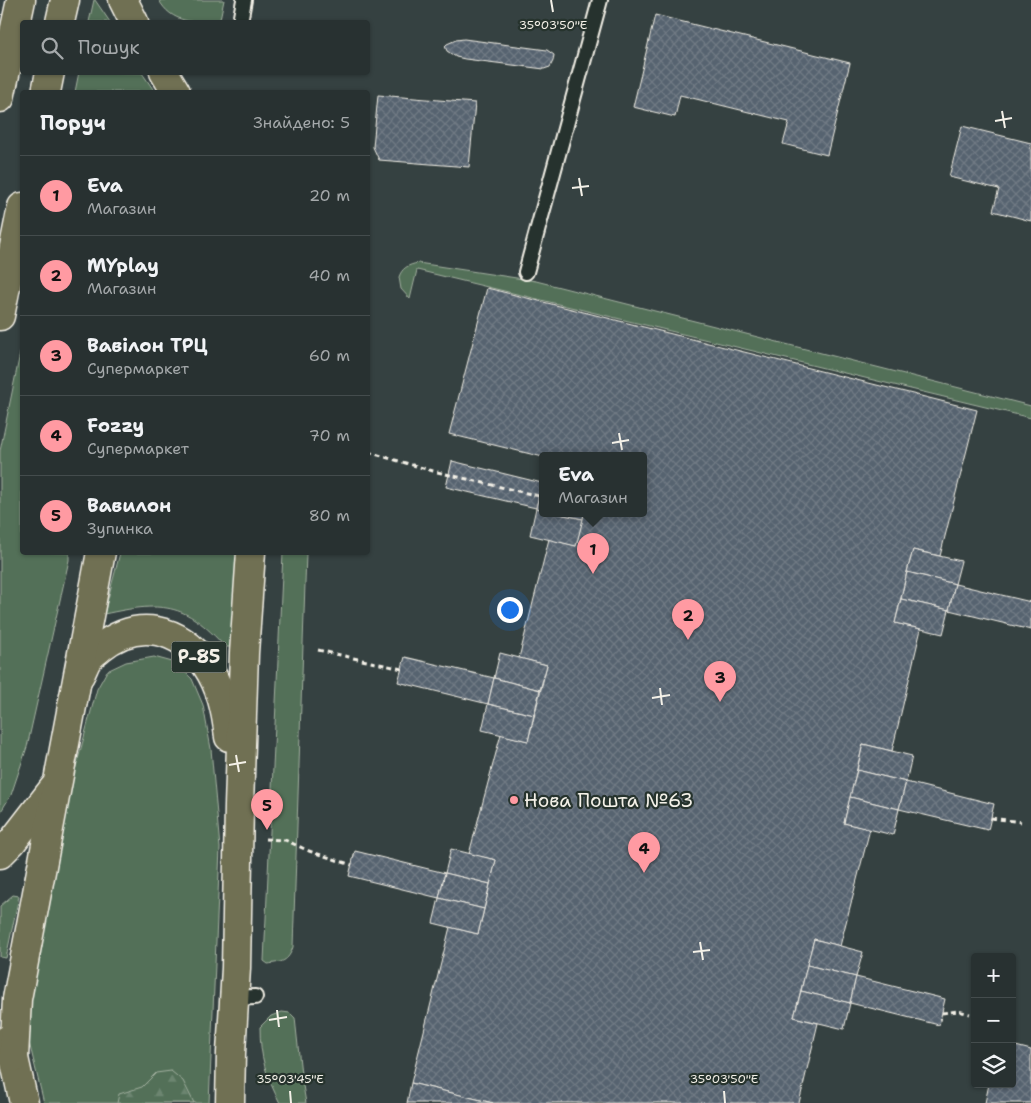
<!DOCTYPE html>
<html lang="uk">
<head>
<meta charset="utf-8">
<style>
  body { margin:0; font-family:"Shantell Sans",sans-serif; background:#343d3d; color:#f1f3f6 }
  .controls { position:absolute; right:15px; bottom:15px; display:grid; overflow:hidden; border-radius:5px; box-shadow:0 1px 4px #0004 }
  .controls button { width:45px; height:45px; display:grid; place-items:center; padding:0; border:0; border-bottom:1px solid #444c4d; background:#283131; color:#f1f3f6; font:25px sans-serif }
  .you { position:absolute; left:509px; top:609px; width:18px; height:18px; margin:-12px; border:4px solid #fff; border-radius:50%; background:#1a73e8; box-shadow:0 0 0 8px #1a73e833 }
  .badge { display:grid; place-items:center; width:32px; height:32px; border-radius:50%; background:#ff9aa2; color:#111; font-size:16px; font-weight:700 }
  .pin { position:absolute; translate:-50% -41px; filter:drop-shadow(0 1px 2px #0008) }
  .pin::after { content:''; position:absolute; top:26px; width:18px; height:15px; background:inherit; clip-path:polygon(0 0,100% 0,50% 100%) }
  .popup { position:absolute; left:539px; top:452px; width:108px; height:65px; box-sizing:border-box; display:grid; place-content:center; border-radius:5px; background:#283131; filter:drop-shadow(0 1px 4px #0005); font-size:16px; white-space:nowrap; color:#a5a9ab }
  .popup b { font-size:19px; color:#f1f3f6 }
  .popup::after { content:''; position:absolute; left:50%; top:100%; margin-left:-10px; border:10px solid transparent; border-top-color:#283131 }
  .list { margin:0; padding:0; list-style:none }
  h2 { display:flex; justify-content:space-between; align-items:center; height:65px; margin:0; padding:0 20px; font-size:21px }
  h2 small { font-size:16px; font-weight:400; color:#a5a9ab }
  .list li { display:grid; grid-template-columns:32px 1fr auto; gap:15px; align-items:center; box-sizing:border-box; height:80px; padding:0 20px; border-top:1px solid #444c4d }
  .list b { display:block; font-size:19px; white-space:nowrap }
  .list p { margin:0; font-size:16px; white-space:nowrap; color:#a5a9ab }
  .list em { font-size:16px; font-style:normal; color:#a5a9ab }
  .icon { flex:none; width:28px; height:28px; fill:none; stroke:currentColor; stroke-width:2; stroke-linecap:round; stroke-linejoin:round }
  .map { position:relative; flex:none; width:1031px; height:1103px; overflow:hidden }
  .search { position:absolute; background:#283131; box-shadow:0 1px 4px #0004; left:20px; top:20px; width:350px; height:55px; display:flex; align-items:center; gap:12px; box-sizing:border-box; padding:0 18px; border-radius:5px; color:#a5a9ab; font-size:19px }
  .panel { position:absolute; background:#283131; box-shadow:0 1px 4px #0004; left:20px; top:90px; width:350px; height:465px; border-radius:5px }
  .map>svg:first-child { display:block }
  .green { fill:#527058; stroke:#a3b0a0 }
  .forest { fill:url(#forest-firs); stroke:#a3b0a0 }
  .building { fill:url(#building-cross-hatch); stroke:#f4f1e8 }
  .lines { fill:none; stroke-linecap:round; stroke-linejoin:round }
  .service-casing { stroke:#f4f1e8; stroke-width:18 }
  .primary-casing { stroke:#f4f1e8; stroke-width:31 }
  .path { stroke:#f4f1e8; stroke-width:3; stroke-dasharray:5 4; stroke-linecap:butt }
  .service { stroke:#26332d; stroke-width:14 }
  .primary { stroke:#706f52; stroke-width:28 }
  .ticks { fill:none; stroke:#f4f1e8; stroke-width:2 }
  .poi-dot { fill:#ff9aa2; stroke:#26332d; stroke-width:2 }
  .labels { text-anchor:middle; stroke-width:4.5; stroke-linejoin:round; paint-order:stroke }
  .shield { fill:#26332d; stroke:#b6b8b0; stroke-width:1 }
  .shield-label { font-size:18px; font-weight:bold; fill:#f4f1e8 }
  .poi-label { font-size:19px; fill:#f4f1e8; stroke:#26332d; text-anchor:start }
  .ticks-label { font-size:12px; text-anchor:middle; fill:#f4f1e8; stroke:#26332d; stroke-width:4.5; stroke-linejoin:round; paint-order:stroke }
</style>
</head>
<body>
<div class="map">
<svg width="1031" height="1103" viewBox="0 0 1031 1103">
  <defs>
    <pattern id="forest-firs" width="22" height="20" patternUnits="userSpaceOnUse" patternTransform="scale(1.25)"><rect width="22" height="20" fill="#527058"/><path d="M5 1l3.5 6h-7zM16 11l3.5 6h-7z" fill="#6c8570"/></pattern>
    <pattern id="building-cross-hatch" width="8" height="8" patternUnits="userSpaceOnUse" patternTransform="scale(1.25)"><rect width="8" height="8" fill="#576370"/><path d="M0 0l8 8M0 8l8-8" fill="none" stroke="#707a84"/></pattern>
  </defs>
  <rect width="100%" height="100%" fill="#354141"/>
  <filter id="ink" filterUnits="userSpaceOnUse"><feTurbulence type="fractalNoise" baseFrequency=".02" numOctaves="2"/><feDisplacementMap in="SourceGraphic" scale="10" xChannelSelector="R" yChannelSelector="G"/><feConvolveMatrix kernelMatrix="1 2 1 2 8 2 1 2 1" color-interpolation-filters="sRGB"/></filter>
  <g filter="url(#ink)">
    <g class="green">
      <path d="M 94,0 L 95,0 L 110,22 L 89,22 Z"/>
      <path d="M 159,0 L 224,0 L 220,19 L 217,22 C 195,23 171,23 159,0 Z"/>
      <path d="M 79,72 L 142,73 L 155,92 L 75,92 Z"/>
      <path d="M 418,263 L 536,281 L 1031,406 L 1031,418 L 417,270 L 410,299 L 401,289 L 399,277 C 402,268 408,265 418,263 Z"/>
      <path d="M 22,344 L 22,552 L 69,553 L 69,560 L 27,747 L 11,795 L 0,813 L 0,451 Z"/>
      <path d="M 120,553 L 238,553 L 232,647 L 225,647 C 185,601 160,602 104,614 Z"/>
      <path d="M 283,553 L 306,553 L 293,947 C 288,962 282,962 268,964 L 264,961 Z"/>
      <path d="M 154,657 L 176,663 L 192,679 L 203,705 L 211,749 L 220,848 L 209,1103 L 44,1103 L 28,1038 L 32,981 L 73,778 L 97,689 L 107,671 L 126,662 Z"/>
      <path d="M 13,895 L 19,896 L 6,958 L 0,957 L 0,906 Z"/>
      <path d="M 282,1012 L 290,1013 L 295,1018 L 301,1074 L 306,1103 L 280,1103 C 266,1076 260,1057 260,1027 L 271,1016 Z"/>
    </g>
    <path class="forest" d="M 171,1071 L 183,1081 L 194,1103 L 117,1103 L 119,1094 L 142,1087 L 156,1073 Z"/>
    <g class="building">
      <path d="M 655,15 L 850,63 L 827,155 L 783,144 L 789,122 L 680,95 L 675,117 L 633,107 Z"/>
      <path d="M 464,39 L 547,50 L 554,55 L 553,61 L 550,67 L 544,69 L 465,59 L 456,57 L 447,51 L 445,46 L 447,44 L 456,40 Z"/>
      <path d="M 378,95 L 475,103 L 469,167 L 379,160 L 373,147 Z"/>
      <path d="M 962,126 L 1031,143 L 1031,221 L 993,211 L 999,189 L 949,177 Z"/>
      <path d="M 487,288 L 977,410 L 940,556 L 913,550 L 907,572 L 895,623 L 921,629 L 892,751 L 863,744 L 844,823 L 870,829 L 840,946 L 814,939 L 794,1017 L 818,1023 L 799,1103 L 493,1103 L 411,1083 L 450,927 L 478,934 L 496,860 L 469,854 L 501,734 L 528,741 L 547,665 L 519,658 L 549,539 L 576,546 L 584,513 L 643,513 L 643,455 L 543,455 L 543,457 L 449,434 Z"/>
      <path d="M 452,461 L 542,483 L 536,508 L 446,487 Z"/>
      <path d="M 542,483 L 543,484 L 543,510 L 536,508 Z"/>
      <path d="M 536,508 L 543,510 L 543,513 L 555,513 L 583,519 L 576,546 L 530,535 Z"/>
      <path d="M 555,513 L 584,513 L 583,519 Z"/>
      <path d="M 913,550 L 961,561 L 955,584 L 907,572 Z"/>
      <path d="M 907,572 L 955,584 L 949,610 L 901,599 Z"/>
      <path d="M 955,584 L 1031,602 L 1031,630 L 949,610 Z"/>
      <path d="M 901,599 L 949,610 L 943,634 L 895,623 Z"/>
      <path d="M 500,653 L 547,665 L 540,690 L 494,678 Z"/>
      <path d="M 405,657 L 494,678 L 488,704 L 398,682 Z"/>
      <path d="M 494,678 L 540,690 L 534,715 L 488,704 Z"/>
      <path d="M 488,704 L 534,715 L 528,741 L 482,730 Z"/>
      <path d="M 863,744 L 912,756 L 906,782 L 857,770 Z"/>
      <path d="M 857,770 L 906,782 L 899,809 L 850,797 Z"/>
      <path d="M 906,782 L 994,804 L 988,830 L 899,809 Z"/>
      <path d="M 850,797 L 899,809 L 893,835 L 844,823 Z"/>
      <path d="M 451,849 L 496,860 L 490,884 L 445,873 Z"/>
      <path d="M 355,851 L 445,873 L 439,898 L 349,876 Z"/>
      <path d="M 445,873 L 490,884 L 484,909 L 439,898 Z"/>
      <path d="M 439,898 L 484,909 L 478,934 L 433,923 Z"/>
      <path d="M 814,939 L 863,952 L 856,977 L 807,965 Z"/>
      <path d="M 807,965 L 856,977 L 850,1003 L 801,991 Z"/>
      <path d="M 856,977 L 945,999 L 939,1025 L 850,1003 Z"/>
      <path d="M 801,991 L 850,1003 L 844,1029 L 794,1017 Z"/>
      <path d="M 1012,1045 L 1031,1050 L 1031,1103 L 985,1103 L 989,1084 L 1012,1084 Z"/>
      <path d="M 411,1083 L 493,1103 L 407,1103 Z"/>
    </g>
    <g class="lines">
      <g class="service-casing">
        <g id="service">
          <path d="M 240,22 L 244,0"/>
          <path d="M 526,272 L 600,0"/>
          <path d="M 234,998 L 255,997"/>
        </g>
      </g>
      <g class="primary-casing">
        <g id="primary">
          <path d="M 123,0 L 134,22"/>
          <path d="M 60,22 L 65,0"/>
          <path d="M 164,72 L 176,92"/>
          <path d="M 46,92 L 50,72"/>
          <path d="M 0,98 L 21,0"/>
          <path d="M 0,316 L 22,207"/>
          <path d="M 80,675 C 83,670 85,662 89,658 C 92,654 97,651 100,648 C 137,618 179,627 206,665 C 221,687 226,711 229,737"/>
          <path d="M 0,854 L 12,842 L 53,789"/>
          <path d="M 7,1040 L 14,1058 L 24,1103"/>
          <path d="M 14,1058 L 17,999 L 101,552"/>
          <path d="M 230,1103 L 231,1053 L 236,968 L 239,806 L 244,653 L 251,552"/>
        </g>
      </g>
      <g class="path">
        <path d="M 368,452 L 433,471 L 539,496"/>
        <path d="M 318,650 L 402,669"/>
        <path d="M 991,818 L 1021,822"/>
        <path d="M 265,839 L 285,840 L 309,851 L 352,865"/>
        <path d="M 942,1013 L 958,1011 L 970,1014"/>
      </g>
      <use href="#service" class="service"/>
      <use href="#primary" class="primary"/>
    </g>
  </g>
  <path class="ticks" d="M 551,0 L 553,12M 1002,111 L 1005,128M 995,121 L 1012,118M 579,178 L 582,196M 572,188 L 589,186M 619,433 L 622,450M 612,443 L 629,440M 660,688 L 662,705M 652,698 L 670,695M 236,755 L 239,772M 229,765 L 246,762M 700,942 L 703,960M 693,952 L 710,950M 277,1010 L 279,1027M 269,1020 L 287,1017M 290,1091 L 291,1103M 724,1091 L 725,1103"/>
  <circle class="poi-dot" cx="514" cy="800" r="5"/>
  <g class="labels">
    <rect class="shield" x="171.5" y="641.5" width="55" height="31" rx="4"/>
    <g class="shield-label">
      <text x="199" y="663">Р-85</text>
    </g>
    <g class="poi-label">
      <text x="524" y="807">Нова Пошта №63</text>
    </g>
  </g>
  <g class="ticks-label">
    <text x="553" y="29">35°03'50"E</text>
    <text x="290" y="1083">35°03'45"E</text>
    <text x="724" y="1083">35°03'50"E</text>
  </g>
</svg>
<div class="controls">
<button>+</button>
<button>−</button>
<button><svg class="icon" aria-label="layers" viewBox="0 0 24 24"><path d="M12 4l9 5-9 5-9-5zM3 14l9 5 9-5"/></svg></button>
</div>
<div class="you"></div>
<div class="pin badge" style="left:593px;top:574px">1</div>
<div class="popup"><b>Eva</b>Магазин</div>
<div class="pin badge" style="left:688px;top:640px">2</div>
<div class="pin badge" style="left:720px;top:702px">3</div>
<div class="pin badge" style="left:644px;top:873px">4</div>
<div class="pin badge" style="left:267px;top:830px">5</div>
<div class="search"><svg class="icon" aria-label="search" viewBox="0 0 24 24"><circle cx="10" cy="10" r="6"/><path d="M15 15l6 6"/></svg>Пошук</div>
<section class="panel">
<h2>Поруч<small>Знайдено: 5</small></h2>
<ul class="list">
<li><span class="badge">1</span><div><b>Eva</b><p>Магазин</p></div><em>20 m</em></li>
<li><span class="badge">2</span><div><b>MYplay</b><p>Магазин</p></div><em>40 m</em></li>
<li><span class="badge">3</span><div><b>Вавілон ТРЦ</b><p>Супермаркет</p></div><em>60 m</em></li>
<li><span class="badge">4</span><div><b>Fozzy</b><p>Супермаркет</p></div><em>70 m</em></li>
<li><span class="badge">5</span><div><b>Вавилон</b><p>Зупинка</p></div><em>80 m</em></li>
</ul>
</section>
</div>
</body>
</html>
